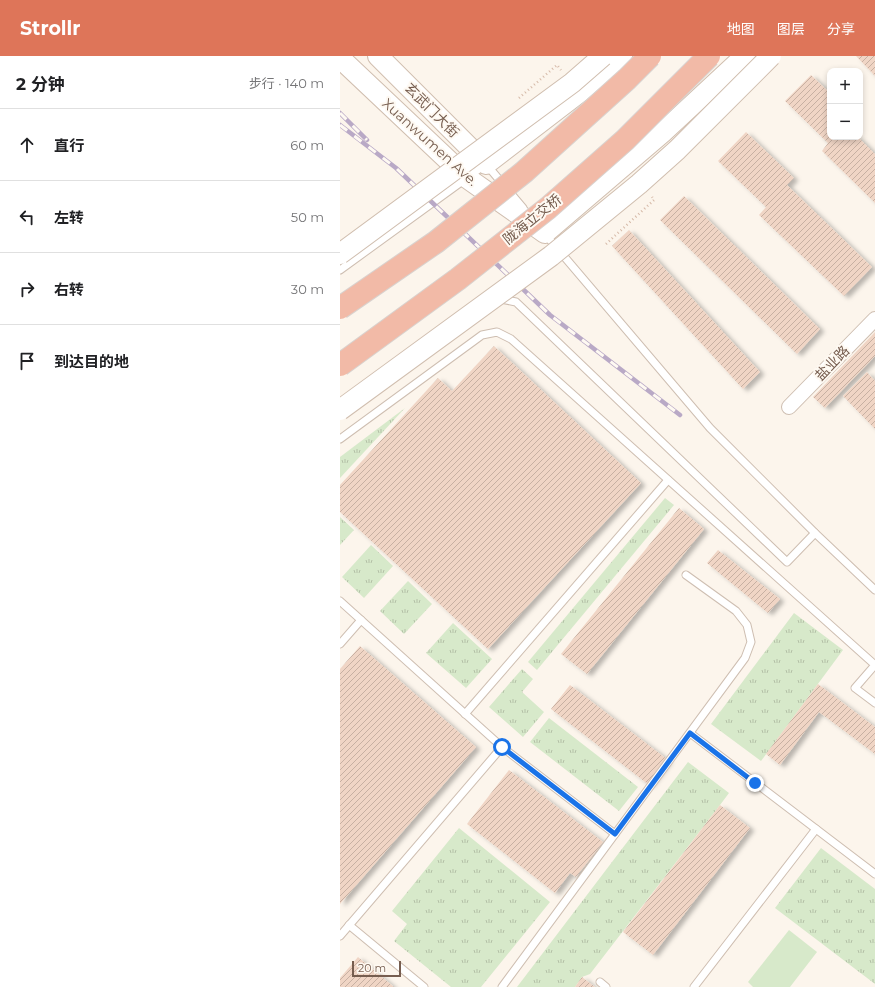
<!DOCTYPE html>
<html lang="zh">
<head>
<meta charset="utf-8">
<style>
  body { margin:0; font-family:Montserrat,"Noto Sans SC",sans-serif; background:#f6f6f6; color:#202124 }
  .controls { position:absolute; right:12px; top:12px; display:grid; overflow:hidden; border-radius:8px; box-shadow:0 2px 6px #0003 }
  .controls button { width:36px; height:36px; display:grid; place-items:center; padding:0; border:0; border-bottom:1px solid #e0e0e0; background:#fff; color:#202124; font:20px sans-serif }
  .scale { position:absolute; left:12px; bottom:10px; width:49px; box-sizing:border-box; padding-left:4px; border:2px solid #765d4f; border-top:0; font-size:11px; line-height:14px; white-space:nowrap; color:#765d4f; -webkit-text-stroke:3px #fef9f2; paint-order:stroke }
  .stop { position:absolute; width:12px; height:12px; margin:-9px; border:3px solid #1a73e8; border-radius:50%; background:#fff }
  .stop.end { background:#1a73e8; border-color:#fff; box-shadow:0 1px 4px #0008 }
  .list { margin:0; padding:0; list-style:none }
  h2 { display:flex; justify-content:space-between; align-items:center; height:52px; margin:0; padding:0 16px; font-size:17px }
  h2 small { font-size:13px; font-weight:400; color:#757577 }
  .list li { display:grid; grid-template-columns:26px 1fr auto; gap:12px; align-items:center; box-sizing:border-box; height:72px; padding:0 16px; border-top:1px solid #e0e0e0 }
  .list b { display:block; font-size:15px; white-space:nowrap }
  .list em { font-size:13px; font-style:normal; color:#757577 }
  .icon { flex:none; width:22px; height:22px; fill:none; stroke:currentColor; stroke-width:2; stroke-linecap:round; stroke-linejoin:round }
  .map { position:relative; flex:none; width:535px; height:931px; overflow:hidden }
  header { display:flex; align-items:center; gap:24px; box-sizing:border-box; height:56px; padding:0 20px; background:#de7559; color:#fff }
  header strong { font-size:19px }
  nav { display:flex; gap:22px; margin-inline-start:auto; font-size:14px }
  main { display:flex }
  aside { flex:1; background:#fff }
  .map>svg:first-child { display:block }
  .grass { fill:url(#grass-tufts) }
  .garden { fill:#d7e9ca }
  .building { fill:url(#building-hatch); filter:url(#shadow) }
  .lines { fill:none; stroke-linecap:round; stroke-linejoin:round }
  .lane-casing { stroke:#cebeb1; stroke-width:9 }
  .street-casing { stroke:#cebeb1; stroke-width:16 }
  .secondary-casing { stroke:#d0beaf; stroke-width:22 }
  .path { stroke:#d5b9a7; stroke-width:2.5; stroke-dasharray:1 3; stroke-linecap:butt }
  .lane { stroke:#fff; stroke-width:7 }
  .street { stroke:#fff; stroke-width:14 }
  .secondary { stroke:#fff; stroke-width:20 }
  .rail-casing { stroke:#b9a9c6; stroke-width:4.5 }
  .rail { stroke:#fef9f2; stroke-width:3; stroke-dasharray:9; stroke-linecap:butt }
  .secondary-bridge-casing { stroke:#d0beaf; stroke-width:22; stroke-linecap:butt }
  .highway-bridge-casing { stroke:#d9d2ce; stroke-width:24; stroke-linecap:butt }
  .secondary-bridge { stroke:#fff; stroke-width:20 }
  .highway-bridge { stroke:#f2baa7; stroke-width:22 }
  .route { stroke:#1a73e8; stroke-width:5 }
  .labels { text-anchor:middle; stroke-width:4; stroke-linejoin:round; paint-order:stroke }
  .street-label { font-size:14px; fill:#765d4f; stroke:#fef9f2 }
</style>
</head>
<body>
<header>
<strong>Strollr</strong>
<nav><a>地图</a><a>图层</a><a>分享</a></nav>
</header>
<main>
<aside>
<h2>2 分钟<small>步行 · 140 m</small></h2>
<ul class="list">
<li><svg class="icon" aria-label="ahead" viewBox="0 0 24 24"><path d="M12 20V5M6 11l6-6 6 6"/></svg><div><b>直行</b></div><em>60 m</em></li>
<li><svg class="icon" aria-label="left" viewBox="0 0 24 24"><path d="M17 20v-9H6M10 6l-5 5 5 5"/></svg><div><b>左转</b></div><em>50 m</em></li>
<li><svg class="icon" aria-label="right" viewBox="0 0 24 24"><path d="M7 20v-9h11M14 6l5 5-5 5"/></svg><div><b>右转</b></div><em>30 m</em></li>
<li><svg class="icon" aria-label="arrive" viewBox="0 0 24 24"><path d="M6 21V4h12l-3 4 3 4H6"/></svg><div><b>到达目的地</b></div></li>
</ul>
</aside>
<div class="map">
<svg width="535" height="931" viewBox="0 0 535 931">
  <defs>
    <pattern id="grass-tufts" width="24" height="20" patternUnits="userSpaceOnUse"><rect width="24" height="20" fill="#d7e9ca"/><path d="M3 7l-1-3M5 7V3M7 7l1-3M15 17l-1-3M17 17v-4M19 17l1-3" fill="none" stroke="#b3c0a6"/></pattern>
    <pattern id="building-hatch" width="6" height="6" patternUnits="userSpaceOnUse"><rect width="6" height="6" fill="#f0d5c5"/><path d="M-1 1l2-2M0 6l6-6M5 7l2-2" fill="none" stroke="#c7b0a2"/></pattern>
    <filter id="shadow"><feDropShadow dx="4.5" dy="2.5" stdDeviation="2" flood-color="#0004"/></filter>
  </defs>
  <rect width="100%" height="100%" fill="#fcf5ec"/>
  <g class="grass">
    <path d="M 65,352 L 0,422 L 0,401 Z"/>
    <path d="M 325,442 L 334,449 L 197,614 L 188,606 Z"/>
    <path d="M 0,461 L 14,474 L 0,489 Z"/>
    <path d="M 31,489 L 53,510 L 24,542 L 2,521 Z"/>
    <path d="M 68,525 L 92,548 L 64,578 L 40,555 Z"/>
    <path d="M 454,557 L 503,594 L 421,705 L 371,668 Z"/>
    <path d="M 113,567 L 152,603 L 126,632 L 86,597 Z"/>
    <path d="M 182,613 L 193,623 L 182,636 L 204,656 L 183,681 L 149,651 Z"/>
    <path d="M 209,662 L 298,731 L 279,755 L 190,686 Z"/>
    <path d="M 348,706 L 389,737 L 380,749 L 250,918 L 242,921 L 235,931 L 177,931 Z"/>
    <path d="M 119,772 L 210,846 L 141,931 L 111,931 L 54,885 L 67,868 L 52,855 Z"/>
    <path d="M 481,792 L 535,833 L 535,928 L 435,852 Z"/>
  </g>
  <path class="garden" d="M 449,874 L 477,896 L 450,931 L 413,931 L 408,926 Z"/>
  <g class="building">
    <path d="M 516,0 L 535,0 L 535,20 Z"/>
    <path d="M 471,19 L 490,37 L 490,81 L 518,81 L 535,98 L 535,147 L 482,95 L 488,87 L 445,45 Z"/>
    <path d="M 406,76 L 454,122 L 447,129 L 532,211 L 504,240 L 419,159 L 426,151 L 378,105 Z"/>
    <path d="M 344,140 L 480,273 L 457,298 L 320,164 Z"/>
    <path d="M 289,174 L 420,316 L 403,333 L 272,190 Z"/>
    <path d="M 535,276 L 535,300 L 485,352 L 473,341 Z"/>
    <path d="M 154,290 L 301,427 L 148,593 L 0,456 L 0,429 L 98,322 L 112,335 Z"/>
    <path d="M 527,316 L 535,325 L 535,373 L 503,340 Z"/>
    <path d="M 339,452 L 364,473 L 247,618 L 221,598 Z"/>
    <path d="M 378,494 L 440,543 L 428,557 L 367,507 Z"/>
    <path d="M 20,590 L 136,691 L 0,848 L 0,613 Z"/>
    <path d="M 478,628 L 535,671 L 535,698 L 479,656 L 440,709 L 426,698 Z"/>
    <path d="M 230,629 L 328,704 L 309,729 L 211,653 Z"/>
    <path d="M 169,714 L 263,786 L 236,821 L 230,817 L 215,837 L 127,768 Z"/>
    <path d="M 380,749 L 410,772 L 313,899 L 283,876 Z"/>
    <path d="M 18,901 L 54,931 L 0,931 L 0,922 Z"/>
    <path d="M 242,921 L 255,931 L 235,931 Z"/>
  </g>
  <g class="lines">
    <g class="lane-casing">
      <g id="lane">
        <path d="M 205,178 L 370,372 L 475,477 L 535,534"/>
        <path d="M 0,214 L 146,108 L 183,152"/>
        <path d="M 159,244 L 161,243 L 176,246 L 447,506 L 475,477"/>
        <path d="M 0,383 L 142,279 L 157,276 L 171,283 L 535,609 L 515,632 L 535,647"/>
        <path d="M 0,545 L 162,691 L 275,778"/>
        <path d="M 0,588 L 21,564"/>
        <path d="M 125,658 L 328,424"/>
        <path d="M 350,677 L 535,818"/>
        <path d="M 9,869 L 84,931"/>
        <path d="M 0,880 L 162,691"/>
        <path d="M 260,926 L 266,931"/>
        <path d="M 162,931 L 405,602 L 411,586 L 407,569 L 396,555 L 346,519"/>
        <path d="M 354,931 L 476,773"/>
      </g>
    </g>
    <g class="street-casing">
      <path id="street" d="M 449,351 L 535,263"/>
    </g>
    <g class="secondary-casing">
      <g id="secondary">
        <path d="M 38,0 L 146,108 L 241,35 L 282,0"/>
        <path d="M 0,2 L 127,122 L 205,177 L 322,77 L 405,0"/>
      </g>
    </g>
    <g class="path">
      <path d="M 179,42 L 217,9 L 221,14"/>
      <path d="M 266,188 L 314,144 L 312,141"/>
    </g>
    <use href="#lane" class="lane"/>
    <use href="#street" class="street"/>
    <use href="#secondary" class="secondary"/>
    <g class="rail-casing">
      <g id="rail">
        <path d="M 0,57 L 27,84"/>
        <path d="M 0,69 L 56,112 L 210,259 L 340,359"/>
      </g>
    </g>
    <use href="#rail" class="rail"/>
    <g class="secondary-bridge-casing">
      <g id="secondary-bridge">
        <path d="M 0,198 L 232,27 L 263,0"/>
        <path d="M 0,354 L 211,200 L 299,128 L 337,94 L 431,0"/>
      </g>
    </g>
    <g class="highway-bridge-casing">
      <g id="highway-bridge">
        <path d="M 0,252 L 96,186 L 184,116 L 287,23 L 310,0"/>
        <path d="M 0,309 L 118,223 L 208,152 L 285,84 L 369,0"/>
      </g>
    </g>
    <use href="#secondary-bridge" class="secondary-bridge"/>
    <use href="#highway-bridge" class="highway-bridge"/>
  </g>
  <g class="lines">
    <path class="route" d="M 162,691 L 275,778 L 350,677 L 415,727"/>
  </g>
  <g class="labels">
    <g class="street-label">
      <text transform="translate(92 54) rotate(45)" y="5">玄武门大街</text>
      <text transform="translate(90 86) rotate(42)" y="5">Xuanwumen Ave.</text>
      <text transform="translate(192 163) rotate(-39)" y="5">陇海立交桥</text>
      <text transform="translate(492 307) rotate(-46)" y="5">盐业路</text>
    </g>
  </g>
</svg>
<div class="controls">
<button>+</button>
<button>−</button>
</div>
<div class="scale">20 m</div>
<div class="stop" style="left:162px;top:691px"></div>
<div class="stop end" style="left:415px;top:727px"></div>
</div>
</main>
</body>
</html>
